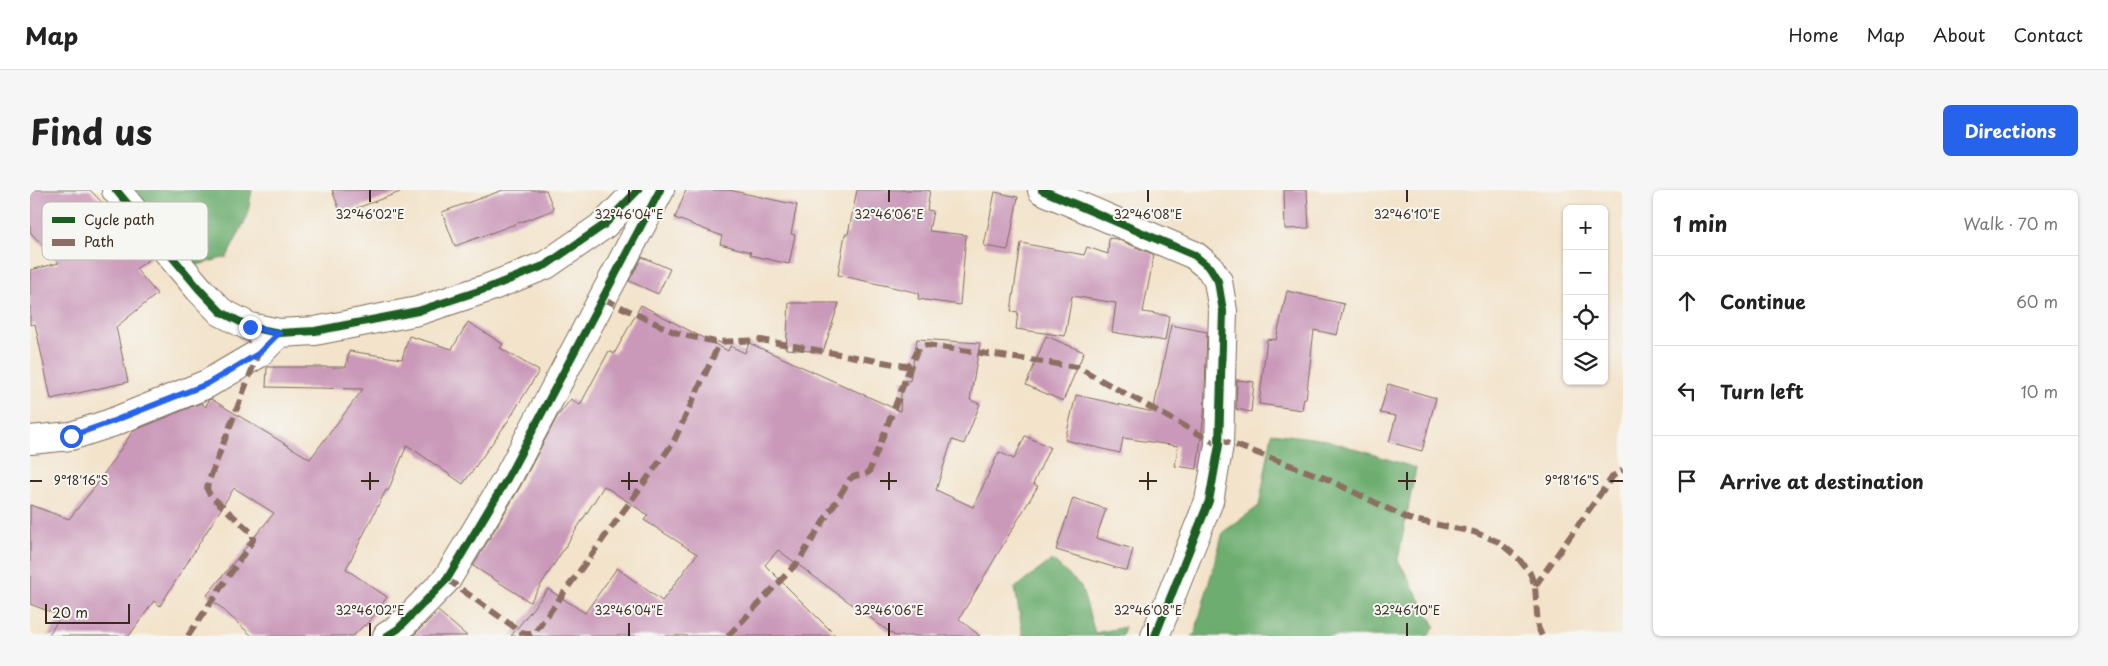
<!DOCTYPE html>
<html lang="en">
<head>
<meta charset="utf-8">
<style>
  body { margin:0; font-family:"Playpen Sans",sans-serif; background:#f6f6f6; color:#222 }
  .controls { position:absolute; right:15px; top:15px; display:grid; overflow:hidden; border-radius:8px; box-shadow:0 1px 4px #0004 }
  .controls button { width:45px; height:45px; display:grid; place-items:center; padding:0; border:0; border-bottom:1px solid #e0e0e0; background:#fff; color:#222; font:25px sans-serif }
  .scale { position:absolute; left:15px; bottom:12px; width:85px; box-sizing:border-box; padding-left:5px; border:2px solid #3b2a1e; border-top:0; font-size:14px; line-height:18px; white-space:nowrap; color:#3b2a1e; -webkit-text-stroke:4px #f6f6f2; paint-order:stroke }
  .stop { position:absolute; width:15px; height:15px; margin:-11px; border:4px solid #2563eb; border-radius:50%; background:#fff }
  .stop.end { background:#2563eb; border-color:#fff; box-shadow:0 1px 5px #0008 }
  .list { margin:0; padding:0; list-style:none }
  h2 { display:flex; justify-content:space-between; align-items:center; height:65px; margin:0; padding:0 20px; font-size:21px }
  h2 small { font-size:16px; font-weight:400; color:#767676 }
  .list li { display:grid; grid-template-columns:32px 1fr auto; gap:15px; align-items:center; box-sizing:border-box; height:90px; padding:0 20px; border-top:1px solid #e0e0e0 }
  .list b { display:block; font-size:19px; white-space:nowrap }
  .list em { font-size:16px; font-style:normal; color:#767676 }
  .icon { flex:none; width:28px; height:28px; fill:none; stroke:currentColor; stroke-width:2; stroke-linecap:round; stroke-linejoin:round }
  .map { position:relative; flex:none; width:1593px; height:446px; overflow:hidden; border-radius:8px }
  header { display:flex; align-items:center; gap:30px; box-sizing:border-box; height:70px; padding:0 25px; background:#fff; border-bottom:1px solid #e0e0e0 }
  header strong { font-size:24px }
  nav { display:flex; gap:28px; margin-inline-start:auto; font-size:18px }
  .intro { display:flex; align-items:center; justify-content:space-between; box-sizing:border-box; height:120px; padding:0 30px }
  h1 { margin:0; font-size:35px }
  .button { padding:12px 22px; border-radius:8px; background:#2563eb; color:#fff; font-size:18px; font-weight:700 }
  main { display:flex; gap:30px; padding:0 30px }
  aside { flex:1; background:#fff; border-radius:8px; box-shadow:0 1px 4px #0004 }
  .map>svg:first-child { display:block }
  .forest { fill:#6dad70; stroke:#546c47 }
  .building { fill:#ca99b9 }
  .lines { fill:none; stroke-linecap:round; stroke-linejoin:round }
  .minor-casing { stroke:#7b6b5b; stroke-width:30 }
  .minor { stroke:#fff; stroke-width:28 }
  .quiet { stroke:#8d6e63; stroke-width:6; stroke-dasharray:12 6; stroke-linecap:butt }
  .cycleway-casing { stroke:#f6f6f2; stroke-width:11 }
  .cycleway { stroke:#1b5e20; stroke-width:8 }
  .route { stroke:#2563eb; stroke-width:6 }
  .ticks { fill:none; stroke:#3b2a1e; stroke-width:2 }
  .key { fill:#f6f6f2; stroke:#beb9b2; stroke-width:1 }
  .key-label { font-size:14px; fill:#3b2a1e }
  .ticks-label { font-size:12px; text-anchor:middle; fill:#3b2a1e; stroke:#f6f6f2; stroke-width:4; stroke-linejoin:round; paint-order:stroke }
</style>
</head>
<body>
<header>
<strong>Map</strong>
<nav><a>Home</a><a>Map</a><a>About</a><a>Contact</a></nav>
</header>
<div class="intro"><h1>Find us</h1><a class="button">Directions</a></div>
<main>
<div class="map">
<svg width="1593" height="446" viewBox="0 0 1593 446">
  <rect width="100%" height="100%" fill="#f6f6f2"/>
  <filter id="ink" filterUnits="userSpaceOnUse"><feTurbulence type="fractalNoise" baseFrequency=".02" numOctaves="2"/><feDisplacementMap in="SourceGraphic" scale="10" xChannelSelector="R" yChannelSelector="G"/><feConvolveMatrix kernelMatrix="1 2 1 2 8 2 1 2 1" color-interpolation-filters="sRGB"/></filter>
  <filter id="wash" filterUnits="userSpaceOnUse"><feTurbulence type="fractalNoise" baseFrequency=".0096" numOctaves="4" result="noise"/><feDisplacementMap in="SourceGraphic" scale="20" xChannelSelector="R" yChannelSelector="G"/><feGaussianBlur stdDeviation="1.12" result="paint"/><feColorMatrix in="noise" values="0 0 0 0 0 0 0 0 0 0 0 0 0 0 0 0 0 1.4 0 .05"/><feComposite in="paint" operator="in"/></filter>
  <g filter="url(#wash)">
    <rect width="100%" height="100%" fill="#f3e3cb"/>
    <g class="forest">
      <path d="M 104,0 L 222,0 L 217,27 L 197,67 L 160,77 Z"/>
      <path d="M 1242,243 L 1297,250 L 1386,278 L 1368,370 L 1405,436 L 1398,446 L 1162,446 L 1165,443 L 1193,342 L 1229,316 Z"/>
      <path d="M 1022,370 L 1051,396 L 1065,443 L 1095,437 L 1092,446 L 993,446 L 985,398 Z"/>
    </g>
    <g id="blocks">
      <g class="building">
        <path d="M 0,0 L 60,0 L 100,41 L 122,67 L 106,79 L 127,104 L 86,137 L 98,192 L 21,209 L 5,134 L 0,135 L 0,80 L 29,73 L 0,42 Z"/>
        <path d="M 302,0 L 369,0 L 370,2 L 311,24 Z"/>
        <path d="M 473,0 L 516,0 L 524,20 L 425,56 L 412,22 Z"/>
        <path d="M 656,0 L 699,0 L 767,15 L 761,44 L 765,45 L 759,74 L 720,65 L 721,62 L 690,54 L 692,46 L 645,28 Z"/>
        <path d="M 827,0 L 900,0 L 897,20 L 903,21 L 899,41 L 936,45 L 930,115 L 888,109 L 889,103 L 808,85 L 815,44 L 818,44 Z"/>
        <path d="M 1254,0 L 1277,0 L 1279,38 L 1255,39 Z"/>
        <path d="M 965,2 L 988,7 L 978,60 L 954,56 Z"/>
        <path d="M 1079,48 L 1087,49 L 1124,65 L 1113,122 L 1139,126 L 1135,151 L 1082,142 L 1086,113 L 1042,106 L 1035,146 L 986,139 L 988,122 L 981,121 L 991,53 L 1054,65 L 1057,57 L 1078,64 Z"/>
        <path d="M 612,67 L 640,79 L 628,104 L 599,91 Z"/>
        <path d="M 1257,101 L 1314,114 L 1307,145 L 1284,140 L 1276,209 L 1274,208 L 1272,220 L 1229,214 L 1237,149 L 1246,150 Z"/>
        <path d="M 759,113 L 809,113 L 793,162 L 756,159 Z"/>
        <path d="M 611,115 L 698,161 L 700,156 L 715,163 L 719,153 L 870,221 L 872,190 L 880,191 L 887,149 L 950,153 L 940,210 L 950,214 L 934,254 L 922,250 L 906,300 L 943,317 L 969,262 L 984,269 L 995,246 L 1020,257 L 1003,294 L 1008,296 L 929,429 L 950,446 L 865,446 L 748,360 L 735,375 L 806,446 L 481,446 L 518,399 L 555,423 L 587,378 L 632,411 L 667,364 L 614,330 L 618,325 L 574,296 L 500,412 L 443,376 L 490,297 L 527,227 L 541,209 L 550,215 L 579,161 L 584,164 Z"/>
        <path d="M 438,132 L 473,154 L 470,158 L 509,181 L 478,231 L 433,294 L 377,255 L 358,301 L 356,300 L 316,379 L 357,407 L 336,436 L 334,435 L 323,446 L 222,446 L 177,405 L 244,323 L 204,298 L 130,416 L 124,411 L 99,446 L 18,446 L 31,426 L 0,414 L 0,315 L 39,329 L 67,294 L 103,241 L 171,213 L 176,217 L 178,210 L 181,209 L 280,269 L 333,199 L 236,197 L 237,177 L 316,177 L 319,161 L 372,169 L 379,146 L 422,159 Z"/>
        <path d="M 1141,135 L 1177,142 L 1174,224 L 1167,279 L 1145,276 L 1148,256 L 1093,248 L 1090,263 L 1035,250 L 1046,205 L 1123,222 Z"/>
        <path d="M 1016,146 L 1054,162 L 1033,211 L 996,195 Z"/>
        <path d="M 1207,190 L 1224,192 L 1221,222 L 1206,219 Z"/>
        <path d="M 1358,194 L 1406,208 L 1392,261 L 1359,252 L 1366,226 L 1350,223 Z"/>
        <path d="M 1043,308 L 1076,319 L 1066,348 L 1103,359 L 1097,381 L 1026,360 Z"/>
        <path d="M 408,421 L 437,446 L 383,446 Z"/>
      </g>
    </g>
  </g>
  <g filter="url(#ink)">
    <use href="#blocks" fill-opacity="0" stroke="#7b6b5b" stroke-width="1"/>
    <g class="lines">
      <g class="minor-casing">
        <g id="minor">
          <path d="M 86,0 L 169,99 L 191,122 L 220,137 L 249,143 L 285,141 L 388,121 L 458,98 L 516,75 L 574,35 L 608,0"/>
          <path d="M 1012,0 L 1164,65 L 1180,78 L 1188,91 L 1193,121 L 1189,255 L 1179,311 L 1125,446"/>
          <path d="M 0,250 L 41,246 L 81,233 L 177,194 L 228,164 L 249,143"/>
          <path d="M 357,446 L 368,439 L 417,389 L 477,289 L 630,0"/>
        </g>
      </g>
      <use href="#minor" class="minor"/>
      <g class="quiet">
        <path d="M 574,109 L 644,142 L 658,146 L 686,152 L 731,150 L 875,176 L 881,174 L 889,158 L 897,155 L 1047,177 L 1189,255"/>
        <path d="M 1189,249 L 1295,288 L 1379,329 L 1444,342 L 1469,352 L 1488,368 L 1500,383 L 1505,396 L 1508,437 L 1512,446"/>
        <path d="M 417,389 L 491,442 L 501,444 L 506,441 L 643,253 L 690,152"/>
        <path d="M 1505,396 L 1583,286 L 1593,280"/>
        <path d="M 158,446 L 223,350 L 223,344 L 180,305 L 177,299 L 178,293 L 228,164"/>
        <path d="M 698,446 L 768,372 L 820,289 C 825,284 833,286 839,282 L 882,173"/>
      </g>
      <g class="cycleway-casing">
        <g id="cycleway">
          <path d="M 86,0 L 169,99 L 191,122 L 220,137 L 249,143 L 285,141 L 388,121 L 458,98 L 516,75 L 574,35 L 608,0"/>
          <path d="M 1012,0 L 1164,65 L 1180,78 L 1188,91 L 1193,121 L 1189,255 L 1179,311 L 1125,446"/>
          <path d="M 357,446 L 368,439 L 417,389 L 477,289 L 630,0"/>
        </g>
      </g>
      <use href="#cycleway" class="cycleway"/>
    </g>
  </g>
  <g class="lines" filter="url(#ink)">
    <path class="route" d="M 41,246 L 81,232 L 177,194 L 228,164 L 249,143 L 220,137"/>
  </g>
  <path class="ticks" d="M 340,0 L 340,12M 599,0 L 599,12M 859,0 L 859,12M 1118,0 L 1118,12M 1377,0 L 1377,12M 340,282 L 340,300M 599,282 L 599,300M 859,282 L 859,300M 1118,282 L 1118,300M 1377,282 L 1377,300M 0,291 L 12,291M 331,291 L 349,291M 591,291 L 608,291M 850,291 L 867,291M 1109,291 L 1127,291M 1368,291 L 1386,291M 1580,291 L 1593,291M 340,433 L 340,446M 599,433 L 599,446M 859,433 L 859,446M 1118,433 L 1118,446M 1377,433 L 1377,446"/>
  <rect x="12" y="12" width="166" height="58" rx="8" class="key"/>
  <rect x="22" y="27" width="23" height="6" fill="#1b5e20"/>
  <rect x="22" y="49" width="23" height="7" fill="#8d6e63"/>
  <g class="key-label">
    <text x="54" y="35">Cycle path</text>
    <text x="54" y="57">Path</text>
  </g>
  <g class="ticks-label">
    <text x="340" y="29">32°46'02"E</text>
    <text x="599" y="29">32°46'04"E</text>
    <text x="859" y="29">32°46'06"E</text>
    <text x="1118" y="29">32°46'08"E</text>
    <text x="1377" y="29">32°46'10"E</text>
    <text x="51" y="295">9°18'16"S</text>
    <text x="1542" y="295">9°18'16"S</text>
    <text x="340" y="425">32°46'02"E</text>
    <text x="599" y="425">32°46'04"E</text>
    <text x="859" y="425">32°46'06"E</text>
    <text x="1118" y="425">32°46'08"E</text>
    <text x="1377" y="425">32°46'10"E</text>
  </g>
</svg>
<div class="controls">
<button>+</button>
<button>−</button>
<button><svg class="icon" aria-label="locate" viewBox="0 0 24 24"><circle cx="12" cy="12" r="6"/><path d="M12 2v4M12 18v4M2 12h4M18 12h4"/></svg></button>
<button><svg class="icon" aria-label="layers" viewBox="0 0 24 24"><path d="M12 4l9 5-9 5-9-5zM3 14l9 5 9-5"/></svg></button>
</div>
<div class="scale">20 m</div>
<div class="stop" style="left:41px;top:246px"></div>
<div class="stop end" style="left:220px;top:137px"></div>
</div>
<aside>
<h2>1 min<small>Walk · 70 m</small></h2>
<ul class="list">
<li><svg class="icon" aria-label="ahead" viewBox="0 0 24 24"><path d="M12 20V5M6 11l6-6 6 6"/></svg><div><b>Continue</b></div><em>60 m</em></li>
<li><svg class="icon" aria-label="left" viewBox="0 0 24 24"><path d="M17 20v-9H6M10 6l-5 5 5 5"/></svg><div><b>Turn left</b></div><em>10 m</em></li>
<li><svg class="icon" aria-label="arrive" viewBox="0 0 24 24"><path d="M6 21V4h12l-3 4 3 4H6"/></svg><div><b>Arrive at destination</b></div></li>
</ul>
</aside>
</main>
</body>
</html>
